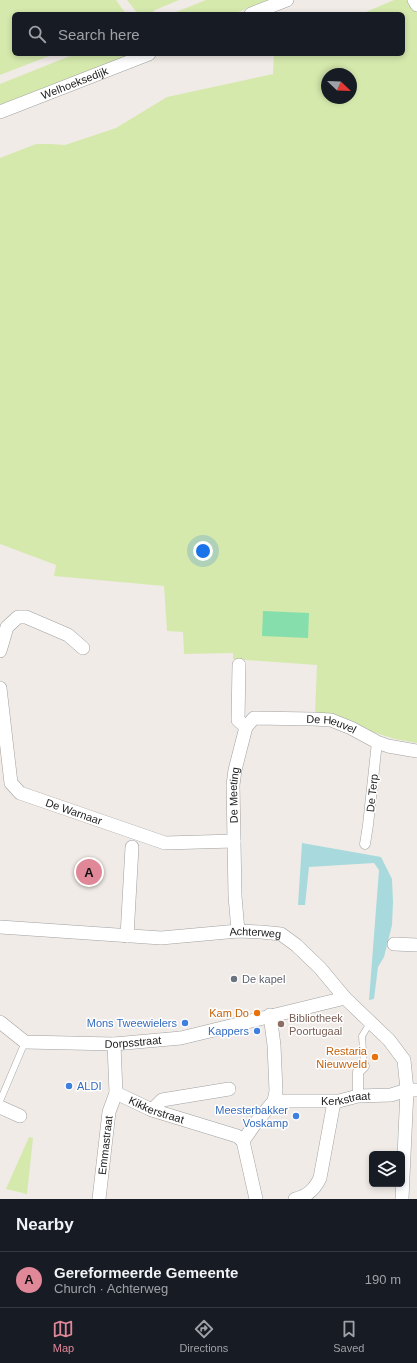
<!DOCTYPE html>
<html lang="en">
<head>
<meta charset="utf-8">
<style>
  body { margin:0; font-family:Helvetica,sans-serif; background:#242831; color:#f1f3f6 }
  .controls { position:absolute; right:12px; bottom:12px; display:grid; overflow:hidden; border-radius:6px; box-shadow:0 2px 6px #0003 }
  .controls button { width:36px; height:36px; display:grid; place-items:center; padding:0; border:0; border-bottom:1px solid #363941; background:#171b24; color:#f1f3f6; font:20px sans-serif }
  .compass { position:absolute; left:321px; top:68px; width:36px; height:36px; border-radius:50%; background:#171b24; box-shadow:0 2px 6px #0003; rotate:113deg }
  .you { position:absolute; left:203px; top:551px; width:14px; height:14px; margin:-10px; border:3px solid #fff; border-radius:50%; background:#1a73e8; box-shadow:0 0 0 6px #1a73e833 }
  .badge { display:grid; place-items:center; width:26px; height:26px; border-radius:50%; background:#e08798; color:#111; font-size:13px; font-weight:700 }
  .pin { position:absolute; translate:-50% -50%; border:2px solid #fff; box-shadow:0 1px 4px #0006 }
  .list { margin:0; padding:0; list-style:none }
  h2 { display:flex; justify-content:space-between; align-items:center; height:52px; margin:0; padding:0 16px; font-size:17px }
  h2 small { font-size:13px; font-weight:400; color:#9ea1a6 }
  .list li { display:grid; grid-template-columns:26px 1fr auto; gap:12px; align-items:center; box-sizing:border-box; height:56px; padding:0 16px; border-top:1px solid #363941 }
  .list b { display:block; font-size:15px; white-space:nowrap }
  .list p { margin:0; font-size:13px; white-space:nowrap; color:#9ea1a6 }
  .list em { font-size:13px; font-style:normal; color:#9ea1a6 }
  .icon { flex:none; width:22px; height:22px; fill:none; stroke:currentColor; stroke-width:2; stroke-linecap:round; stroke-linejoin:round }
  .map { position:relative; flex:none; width:417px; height:1199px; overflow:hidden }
  .search { position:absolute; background:#171b24; box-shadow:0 2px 6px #0003; left:12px; right:12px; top:12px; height:44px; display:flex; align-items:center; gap:10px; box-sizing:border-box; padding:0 14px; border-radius:6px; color:#9ea1a6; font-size:15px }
  .sheet { height:108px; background:#171b24 }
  nav { display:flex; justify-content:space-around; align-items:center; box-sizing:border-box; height:56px; border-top:1px solid #363941; background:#171b24; font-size:11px; color:#9ea1a6 }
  nav a { display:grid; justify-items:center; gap:2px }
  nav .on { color:#e08798 }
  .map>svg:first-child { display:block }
  .grass { fill:#d5e9ad; fill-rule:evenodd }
  .pitch { fill:#86dead }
  .water { fill:#a8dadd }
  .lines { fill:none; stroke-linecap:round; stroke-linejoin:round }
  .service-casing { stroke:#a1a1a1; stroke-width:7 }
  .pedestrian-casing { stroke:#a1a1a1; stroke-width:11 }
  .minor-casing { stroke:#a1a1a1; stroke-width:14 }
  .service { stroke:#fff; stroke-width:6 }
  .pedestrian { stroke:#fff; stroke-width:10 }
  .minor { stroke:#fff; stroke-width:13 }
  .worship-dot { fill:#6b7280; stroke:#fff; stroke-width:1.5 }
  .food-dot { fill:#e8710a; stroke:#fff; stroke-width:1.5 }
  .shop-dot { fill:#3f7fe0; stroke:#fff; stroke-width:1.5 }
  .education-dot { fill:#8d6e63; stroke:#fff; stroke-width:1.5 }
  .labels { text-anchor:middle; stroke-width:3; stroke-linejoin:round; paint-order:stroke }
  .street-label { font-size:11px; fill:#202020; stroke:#fff }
  .worship-label { font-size:11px; fill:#5b616d; stroke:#fff; text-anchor:start }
  .food-label { font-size:11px; fill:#c56008; stroke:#fff; text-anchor:end }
  .education-label { font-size:11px; fill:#785e54; stroke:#fff; text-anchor:start }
  .shop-label { font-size:11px; fill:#366cbe; stroke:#fff; text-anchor:end }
</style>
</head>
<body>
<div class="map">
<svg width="417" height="1199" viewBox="0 0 417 1199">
  <rect width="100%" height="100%" fill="#f0ebe6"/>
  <g class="grass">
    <path d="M 0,0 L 116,0 L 126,14 L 14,14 L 14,54 L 54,54 L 0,75 Z"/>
    <path d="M 127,0 L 179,0 L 155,10 L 150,14 L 138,14 Z"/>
    <path d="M 206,0 L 269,0 L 233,14 L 171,14 Z"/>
    <path d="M 394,0 L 412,0 L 417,7 L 417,743 L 395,739 L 315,714 L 317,665 L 233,659 L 233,653 L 184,654 L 183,632 L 167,631 L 164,586 L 54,576 L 56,565 L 0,544 L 0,158 L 36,144 L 51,144 L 65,145 L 116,128 L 167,97 L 273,74 L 274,54 L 403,54 L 403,14 L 361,14 ZM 327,74 L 351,74 L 351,98 L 327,98 Z"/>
    <path d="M 75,54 L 131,54 L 0,105 L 0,84 Z"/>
    <path d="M 29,1137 L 33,1138 L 27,1194 L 6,1189 Z"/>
  </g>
  <path class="pitch" d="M 263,611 L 309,613 L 308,638 L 262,636 Z"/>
  <path class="water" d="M 302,843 L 381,857 L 392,879 L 393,902 L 392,925 L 384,957 L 378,967 L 374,999 L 369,1000 L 379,870 L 374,863 L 309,867 L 305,905 L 298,905 Z"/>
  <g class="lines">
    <g class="service-casing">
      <g id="service">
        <path d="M 364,1066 L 362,1036 L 370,1023"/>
        <path d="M 0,1101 L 25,1042"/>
      </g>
    </g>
    <g class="pedestrian-casing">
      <g id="pedestrian">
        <path d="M 365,844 L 368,825 L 377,742"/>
        <path d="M 358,1096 L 358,1072 L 364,1066"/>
      </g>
    </g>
    <g class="minor-casing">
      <g id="minor">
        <path d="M 414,0 L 417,5"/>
        <path d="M 251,14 L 287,0"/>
        <path id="s1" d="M 0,112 L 149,54"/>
        <path d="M 0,651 L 7,627 L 18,617 L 26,617 L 68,635 L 83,648"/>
        <path id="s2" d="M 0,688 L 11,783 L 20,793 L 165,843 L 234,841"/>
        <path id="s3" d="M 246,727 L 254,718 L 313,719 L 331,720 L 351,728 L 377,742 L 388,746 L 417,751"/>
        <path id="s4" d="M 0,927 L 161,938 L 238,931 L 261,932 L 281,934 L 296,945 L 320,968 L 345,998 L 389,1040 L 404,1060 L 407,1090 L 402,1199"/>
        <path id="s5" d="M 238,931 L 235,896 L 233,785 L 235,770 L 246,727 L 238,720 L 239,665"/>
        <path d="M 127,936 L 132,847"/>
        <path d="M 394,944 L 417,945"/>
        <path id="s6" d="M 0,1022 L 25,1042 L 114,1044 L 181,1038 L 345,998"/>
        <path id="s7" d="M 116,1093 L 152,1110 L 237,1136 L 243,1141"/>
        <path id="s8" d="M 274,1101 L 339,1101 L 358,1096 L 391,1095 L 407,1090 L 417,1090"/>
        <path d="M 0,1107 L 20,1116"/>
        <path d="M 152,1110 L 162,1100 L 229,1089"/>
        <path id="s9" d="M 99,1199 L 109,1112 L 116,1093 L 114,1044"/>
        <path d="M 256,1199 L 243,1141 L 257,1121 L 274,1101 L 276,1091 L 274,1045 L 270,1015"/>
        <path d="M 295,1199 C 308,1196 315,1189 320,1178 L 334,1102"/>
      </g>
    </g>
    <use href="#service" class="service"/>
    <use href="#pedestrian" class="pedestrian"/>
    <use href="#minor" class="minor"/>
  </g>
  <circle class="worship-dot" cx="234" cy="979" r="4"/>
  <g class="food-dot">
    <circle cx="257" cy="1013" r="4"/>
    <circle cx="375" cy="1057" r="4"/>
  </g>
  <g class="shop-dot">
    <circle cx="185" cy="1023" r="4"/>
    <circle cx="257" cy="1031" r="4"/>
    <circle cx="69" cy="1086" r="4"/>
    <circle cx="296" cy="1116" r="4"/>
  </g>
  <circle class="education-dot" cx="281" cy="1024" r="4"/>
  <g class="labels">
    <g class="street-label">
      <text dy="4" stroke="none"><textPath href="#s1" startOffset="80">Welhoeksedijk</textPath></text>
      <text dy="4" stroke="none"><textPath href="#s3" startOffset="90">De Heuvel</textPath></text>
      <text transform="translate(372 793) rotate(-84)" y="4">De Terp</text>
      <text dy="4" stroke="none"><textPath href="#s5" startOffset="136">De Meeting</textPath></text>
      <text dy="4" stroke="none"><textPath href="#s2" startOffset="166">De Warnaar</textPath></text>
      <text dy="4" stroke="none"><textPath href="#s4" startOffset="256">Achterweg</textPath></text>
      <text dy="4" stroke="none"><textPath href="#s6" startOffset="140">Dorpsstraat</textPath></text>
      <text dy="4" stroke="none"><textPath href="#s8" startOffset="72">Kerkstraat</textPath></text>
      <text dy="4" stroke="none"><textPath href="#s7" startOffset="44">Kikkerstraat</textPath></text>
      <text dy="4" stroke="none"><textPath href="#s9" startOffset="54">Emmastraat</textPath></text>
    </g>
    <g class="worship-label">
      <text x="242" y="983">De kapel</text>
    </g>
    <g class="food-label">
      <text x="249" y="1017">Kam Do</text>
      <text x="367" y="1055">Restaria<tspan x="367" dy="13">Nieuwveld</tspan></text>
    </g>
    <g class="education-label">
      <text x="289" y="1022">Bibliotheek<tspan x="289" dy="13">Poortugaal</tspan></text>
    </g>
    <g class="shop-label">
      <text x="177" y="1027">Mons Tweewielers</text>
      <text x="249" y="1035">Kappers</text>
      <text x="77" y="1090" text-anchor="start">ALDI</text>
      <text x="288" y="1114">Meesterbakker<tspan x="288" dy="13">Voskamp</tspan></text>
    </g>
  </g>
</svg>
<div class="controls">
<button><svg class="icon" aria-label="layers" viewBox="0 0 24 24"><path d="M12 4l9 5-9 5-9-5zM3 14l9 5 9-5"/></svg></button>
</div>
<svg class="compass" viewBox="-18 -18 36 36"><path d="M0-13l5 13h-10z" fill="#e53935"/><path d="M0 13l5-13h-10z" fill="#9ea1a6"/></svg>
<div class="you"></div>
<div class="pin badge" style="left:89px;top:872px">A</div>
<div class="search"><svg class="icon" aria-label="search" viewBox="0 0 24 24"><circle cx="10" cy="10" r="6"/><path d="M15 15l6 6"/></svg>Search here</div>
</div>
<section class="sheet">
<h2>Nearby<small></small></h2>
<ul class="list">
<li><span class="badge">A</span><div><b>Gereformeerde Gemeente</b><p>Church · Achterweg</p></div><em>190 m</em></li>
</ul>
</section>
<nav>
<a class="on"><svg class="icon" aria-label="map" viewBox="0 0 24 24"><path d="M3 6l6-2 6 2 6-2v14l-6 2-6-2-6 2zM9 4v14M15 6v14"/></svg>Map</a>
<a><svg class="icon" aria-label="directions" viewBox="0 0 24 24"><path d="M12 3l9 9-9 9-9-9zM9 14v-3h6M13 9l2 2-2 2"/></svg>Directions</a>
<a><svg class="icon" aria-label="saved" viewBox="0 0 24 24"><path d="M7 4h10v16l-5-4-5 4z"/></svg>Saved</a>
</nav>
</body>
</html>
